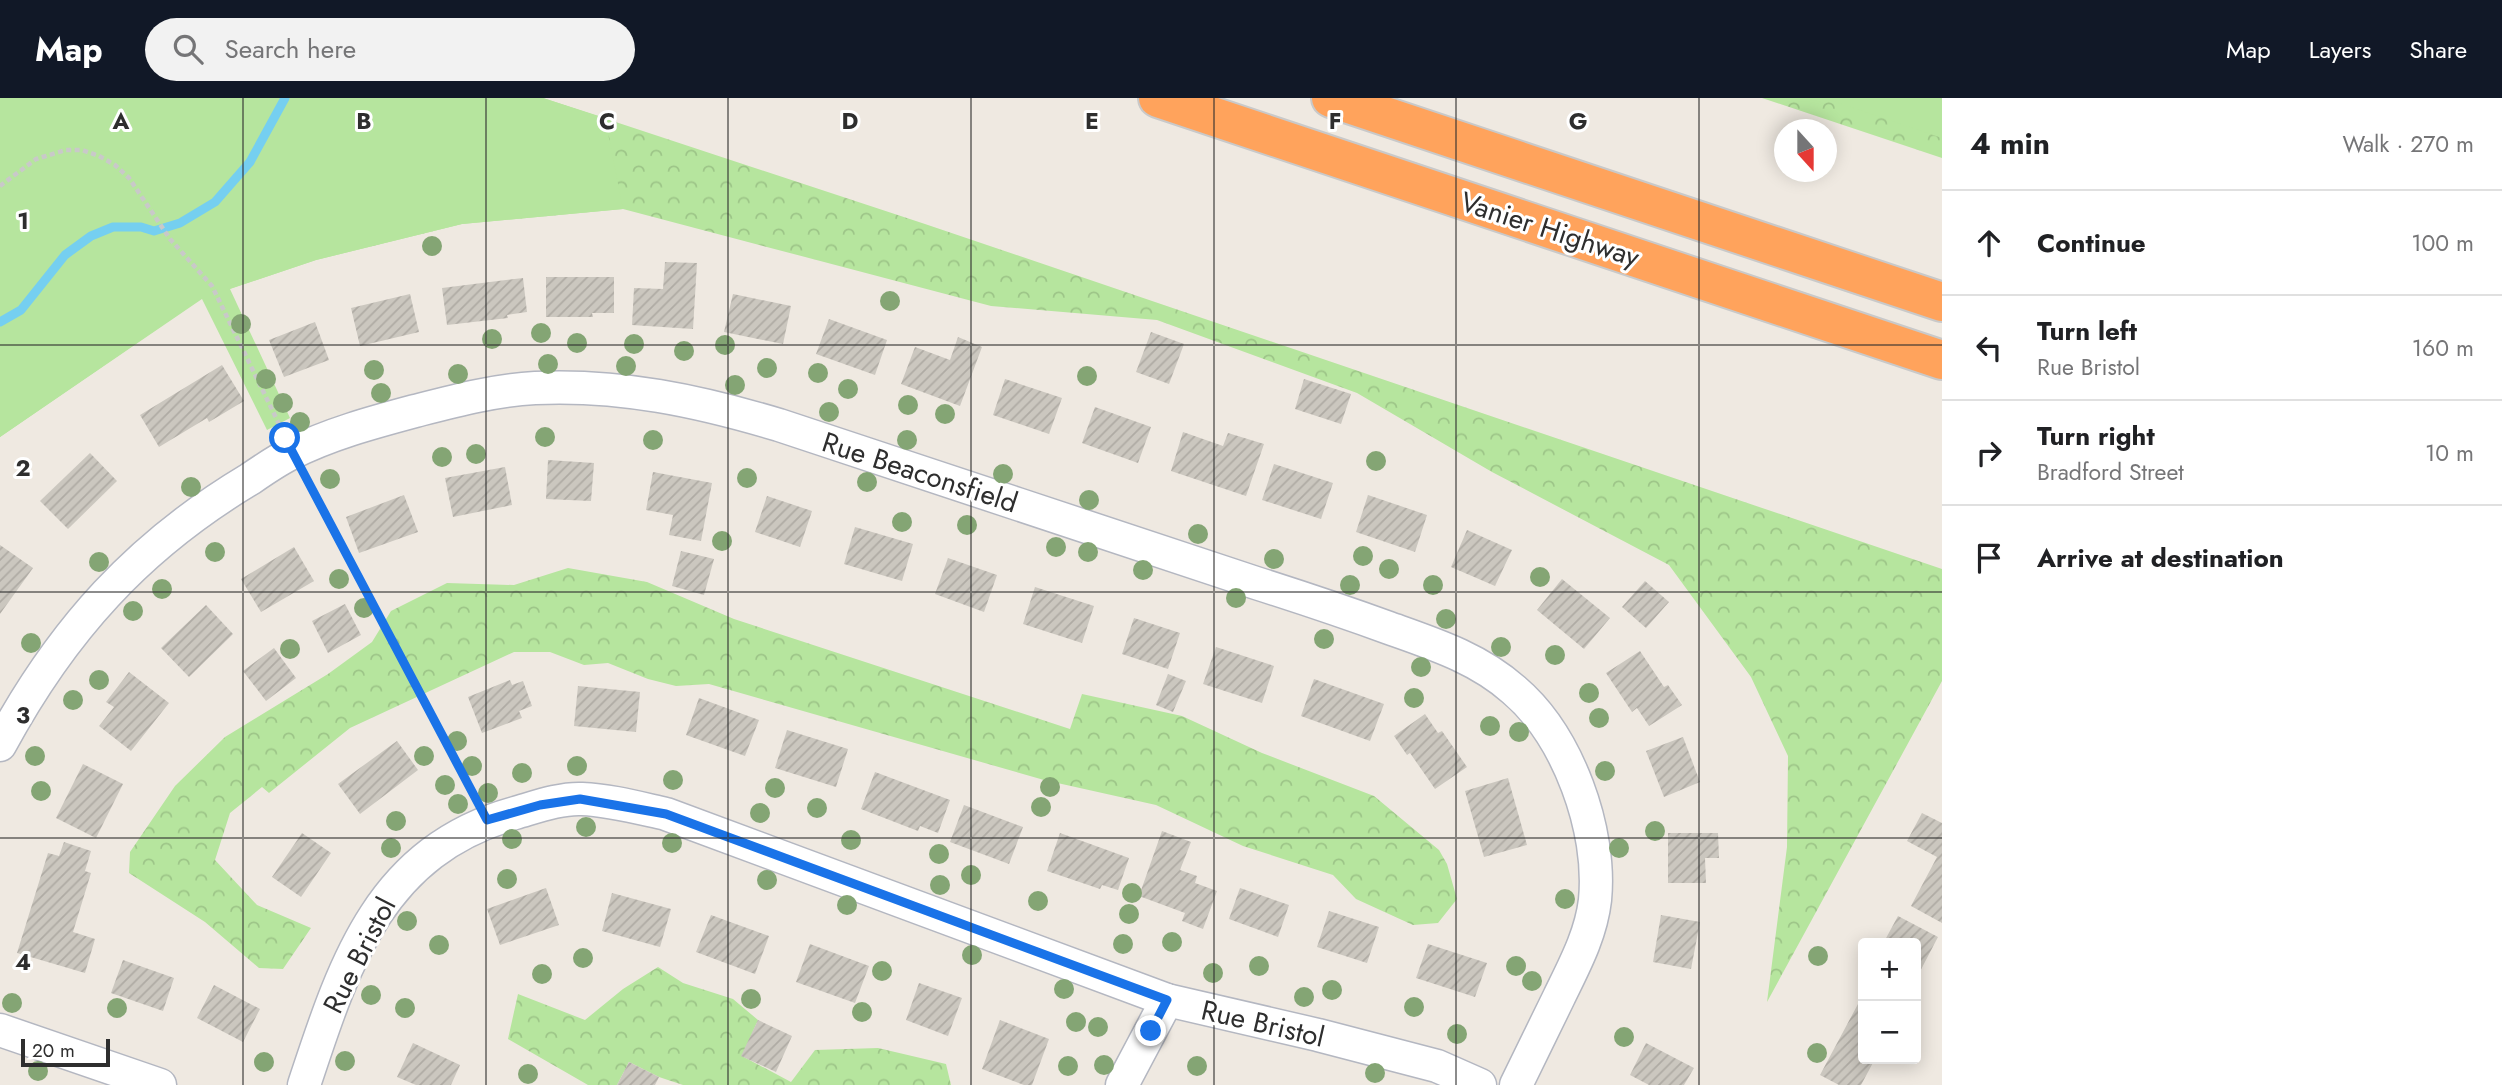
<!DOCTYPE html>
<html lang="en">
<head>
<meta charset="utf-8">
<style>
  body { margin:0; font-family:Jost,sans-serif; background:#f2f2f2; color:#202124 }
  .controls { position:absolute; right:21px; bottom:21px; display:grid; overflow:hidden; border-radius:7px; box-shadow:0 4px 18px #0003 }
  .controls button { width:63px; height:63px; display:grid; place-items:center; padding:0; border:0; border-bottom:2px solid #e0e0e0; background:#fff; color:#202124; font:35px sans-serif }
  .compass { position:absolute; left:1774px; top:21px; width:63px; height:63px; border-radius:50%; background:#fff; box-shadow:0 4px 18px #0003; rotate:159deg }
  .scale { position:absolute; left:21px; bottom:18px; width:89px; box-sizing:border-box; padding-left:7px; border:4px solid #2e2e2e; border-top:0; font-size:19px; line-height:24px; white-space:nowrap; color:#2e2e2e; -webkit-text-stroke:5px #fff; paint-order:stroke }
  .stop { position:absolute; width:21px; height:21px; margin:-16px; border:5px solid #1a73e8; border-radius:50%; background:#fff }
  .stop.end { background:#1a73e8; border-color:#fff; box-shadow:0 2px 7px #0008 }
  .list { margin:0; padding:0; list-style:none }
  h2 { display:flex; justify-content:space-between; align-items:center; height:91px; margin:0; padding:0 28px; font-size:30px }
  h2 small { font-size:23px; font-weight:400; color:#757577 }
  .list li { display:grid; grid-template-columns:46px 1fr auto; gap:21px; align-items:center; box-sizing:border-box; height:105px; padding:0 28px; border-top:2px solid #e0e0e0 }
  .list b { display:block; font-size:26px; white-space:nowrap }
  .list p { margin:0; font-size:23px; white-space:nowrap; color:#757577 }
  .list em { font-size:23px; font-style:normal; color:#757577 }
  .icon { flex:none; width:38px; height:38px; fill:none; stroke:currentColor; stroke-width:2; stroke-linecap:round; stroke-linejoin:round }
  .map { position:relative; flex:none; width:1942px; height:987px; overflow:hidden }
  header { display:flex; align-items:center; gap:42px; box-sizing:border-box; height:98px; padding:0 35px; background:#111827; color:#fff }
  header strong { font-size:33px }
  nav { display:flex; gap:38px; margin-inline-start:auto; font-size:24px }
  .search { width:490px; height:63px; background:#f2f2f2; display:flex; align-items:center; gap:18px; box-sizing:border-box; padding:0 24px; border-radius:38px; color:#757577; font-size:26px }
  main { display:flex }
  aside { flex:1; background:#fff }
  .map>svg:first-child { display:block }
  .forest { fill:url(#forest-crowns) }
  .park { fill:#b6e59e }
  .lines { fill:none; stroke-linecap:round; stroke-linejoin:round }
  .stream { stroke:#75cff0; stroke-width:9 }
  .building { fill:url(#building-hatch) }
  .minor-casing { stroke:#b4b7c1; stroke-width:35 }
  .motorway-casing { stroke:#c9c9c9; stroke-width:42 }
  .path { stroke:#c9c9c9; stroke-width:4.5; stroke-dasharray:5 3.5; stroke-linecap:butt }
  .minor { stroke:#fff; stroke-width:32 }
  .motorway { stroke:#ffa35c; stroke-width:38 }
  .tree { fill:#84a574 }
  .route { stroke:#1a73e8; stroke-width:9 }
  .grid { fill:none; stroke:#2e2e2e; stroke-width:2; stroke-opacity:0.55 }
  .labels { text-anchor:middle; stroke-width:6; stroke-linejoin:round; paint-order:stroke }
  .street-label { font-size:28px; fill:#2e2e2e; stroke:#fff }
  .grid-label { font-size:23px; text-anchor:middle; font-weight:bold; fill:#2e2e2e; stroke:#fff; stroke-width:6; stroke-linejoin:round; paint-order:stroke }
</style>
</head>
<body>
<header>
<strong>Map</strong>
<div class="search"><svg class="icon" aria-label="search" viewBox="0 0 24 24"><circle cx="10" cy="10" r="6"/><path d="M15 15l6 6"/></svg>Search here</div>
<nav><a>Map</a><a>Layers</a><a>Share</a></nav>
</header>
<main>
<div class="map">
<svg width="1942" height="987" viewBox="0 0 1942 987">
  <defs>
    <pattern id="forest-crowns" width="20" height="18" patternUnits="userSpaceOnUse" patternTransform="scale(1.75)"><rect width="20" height="18" fill="#b6e59e"/><path d="M2 6a3 3 0 1 1 6 0M12 15a3 3 0 1 1 6 0" fill="none" stroke="#9dc588"/></pattern>
    <pattern id="building-hatch" width="6" height="6" patternUnits="userSpaceOnUse" patternTransform="scale(1.75)"><rect width="6" height="6" fill="#cbc7bf"/><path d="M-1 1l2-2M0 6l6-6M5 7l2-2" fill="none" stroke="#afaba4"/></pattern>
  </defs>
  <rect width="100%" height="100%" fill="#efe9e1"/>
  <g class="forest">
    <path d="M 0,0 L 543,0 L 925,126 L 1942,471 L 1942,583 L 1767,904 L 1787,749 L 1788,658 L 1751,579 L 1669,467 L 1492,374 L 1357,295 L 1157,222 L 991,208 L 623,111 L 462,126 L 316,162 L 202,200 L 0,339 Z"/>
    <path d="M 1762,0 L 1942,0 L 1942,60 Z"/>
    <path d="M 568,470 L 647,484 L 734,521 L 1070,631 L 1082,596 L 1182,618 L 1262,655 L 1374,698 L 1439,752 L 1447,766 L 1457,801 L 1438,825 L 1413,827 L 1356,801 L 1333,777 L 1243,748 L 1156,707 L 1044,682 L 709,586 L 676,588 L 648,581 L 608,565 L 584,567 L 550,554 L 514,554 L 350,630 L 269,695 L 262,689 L 230,715 L 215,762 L 257,807 L 311,830 L 283,871 L 259,870 L 205,824 L 129,775 L 130,754 L 175,688 L 225,639 L 328,576 L 372,544 L 391,513 L 447,485 L 514,487 Z"/>
    <path d="M 658,869 L 683,885 L 733,901 L 758,922 L 742,958 L 791,984 L 815,952 L 878,950 L 946,966 L 951,987 L 683,987 L 659,979 L 629,964 L 617,987 L 588,987 L 508,941 L 518,896 L 585,922 L 623,891 Z"/>
  </g>
  <g class="park">
    <path d="M 0,0 L 543,0 L 605,20 L 623,111 L 462,126 L 316,162 L 230,191 L 290,320 L 267,332 L 202,201 L 0,339 Z"/>
    <path d="M 1824,0 L 1942,0 L 1942,40 Z"/>
  </g>
  <g class="lines">
    <path class="stream" d="M 0,224 L 21,212 L 65,157 L 91,138 L 113,129 L 141,129 L 154,133 L 180,125 L 215,104 L 250,64 L 285,0"/>
  </g>
  <g class="building">
    <path d="M 665,164 L 697,165 L 693,231 L 632,227 L 634,190 L 663,191 Z"/>
    <path d="M 546,179 L 614,179 L 614,215 L 592,215 L 593,219 L 546,219 Z"/>
    <path d="M 523,180 L 527,214 L 507,217 L 508,220 L 447,227 L 442,190 Z"/>
    <path d="M 410,196 L 419,234 L 360,248 L 351,210 Z"/>
    <path d="M 733,196 L 791,208 L 783,246 L 724,234 Z"/>
    <path d="M 829,221 L 887,242 L 875,277 L 816,256 Z"/>
    <path d="M 315,224 L 329,262 L 284,279 L 269,242 Z"/>
    <path d="M 1151,234 L 1184,246 L 1169,286 L 1136,274 Z"/>
    <path d="M 958,239 L 982,249 L 960,308 L 901,286 L 915,249 L 950,262 Z"/>
    <path d="M 222,267 L 244,303 L 209,324 L 207,320 L 159,349 L 140,317 Z"/>
    <path d="M 1005,281 L 1062,300 L 1049,336 L 993,317 Z"/>
    <path d="M 1304,281 L 1351,296 L 1341,326 L 1295,311 Z"/>
    <path d="M 1095,309 L 1151,329 L 1138,365 L 1082,345 Z"/>
    <path d="M 1183,334 L 1223,348 L 1228,335 L 1264,346 L 1246,398 L 1171,373 Z"/>
    <path d="M 90,355 L 117,383 L 68,431 L 40,403 Z"/>
    <path d="M 548,362 L 594,365 L 591,403 L 546,401 Z"/>
    <path d="M 1274,366 L 1333,385 L 1321,421 L 1262,402 Z"/>
    <path d="M 505,369 L 512,407 L 453,419 L 445,380 Z"/>
    <path d="M 653,374 L 712,385 L 701,443 L 669,437 L 673,417 L 646,412 Z"/>
    <path d="M 404,397 L 418,434 L 359,455 L 346,419 Z"/>
    <path d="M 1368,397 L 1427,417 L 1415,454 L 1356,434 Z"/>
    <path d="M 767,398 L 812,413 L 800,449 L 755,434 Z"/>
    <path d="M 855,429 L 913,446 L 902,483 L 844,466 Z"/>
    <path d="M 1467,432 L 1512,452 L 1495,488 L 1451,469 Z"/>
    <path d="M 0,447 L 33,470 L 0,516 Z"/>
    <path d="M 294,449 L 314,483 L 261,514 L 241,481 Z"/>
    <path d="M 681,453 L 714,461 L 704,497 L 672,488 Z"/>
    <path d="M 948,460 L 997,477 L 984,514 L 935,496 Z"/>
    <path d="M 1562,481 L 1610,520 L 1584,551 L 1537,512 Z"/>
    <path d="M 1645,483 L 1669,504 L 1646,530 L 1622,509 Z"/>
    <path d="M 1035,489 L 1094,508 L 1082,545 L 1023,526 Z"/>
    <path d="M 345,506 L 361,537 L 328,555 L 312,523 Z"/>
    <path d="M 206,507 L 233,536 L 189,579 L 161,550 Z"/>
    <path d="M 1134,520 L 1180,535 L 1168,571 L 1122,556 Z"/>
    <path d="M 1216,549 L 1274,568 L 1262,605 L 1203,586 Z"/>
    <path d="M 274,550 L 296,580 L 266,603 L 243,573 Z"/>
    <path d="M 1640,553 L 1664,589 L 1668,587 L 1682,607 L 1649,628 L 1637,610 L 1632,614 L 1606,575 Z"/>
    <path d="M 129,574 L 169,605 L 131,653 L 99,628 L 114,609 L 106,604 Z"/>
    <path d="M 1168,576 L 1186,583 L 1173,614 L 1156,607 Z"/>
    <path d="M 1314,581 L 1384,606 L 1370,643 L 1301,618 Z"/>
    <path d="M 510,582 L 512,587 L 523,583 L 532,608 L 519,613 L 522,620 L 482,635 L 468,599 Z"/>
    <path d="M 578,588 L 640,594 L 636,634 L 574,628 Z"/>
    <path d="M 699,600 L 759,622 L 745,658 L 686,637 Z"/>
    <path d="M 1425,616 L 1438,635 L 1442,633 L 1467,669 L 1435,691 L 1410,655 L 1407,657 L 1394,638 Z"/>
    <path d="M 787,632 L 848,651 L 836,689 L 775,670 Z"/>
    <path d="M 1683,639 L 1700,684 L 1664,699 L 1646,653 Z"/>
    <path d="M 397,643 L 418,672 L 360,716 L 338,686 Z"/>
    <path d="M 83,666 L 123,686 L 96,740 L 56,720 Z"/>
    <path d="M 875,674 L 950,702 L 938,735 L 920,728 L 918,733 L 861,711 Z"/>
    <path d="M 1508,680 L 1527,747 L 1484,759 L 1465,693 Z"/>
    <path d="M 964,707 L 1023,729 L 1009,766 L 950,744 Z"/>
    <path d="M 1922,715 L 1942,725 L 1942,825 L 1911,808 L 1937,759 L 1907,743 Z"/>
    <path d="M 1162,733 L 1191,744 L 1180,772 L 1197,778 L 1195,785 L 1217,793 L 1203,831 L 1182,823 L 1185,815 L 1139,798 Z"/>
    <path d="M 302,735 L 331,755 L 301,799 L 272,779 Z"/>
    <path d="M 1060,735 L 1129,760 L 1118,792 L 1102,787 L 1100,791 L 1047,773 Z"/>
    <path d="M 1668,735 L 1718,735 L 1719,760 L 1705,760 L 1706,785 L 1668,785 Z"/>
    <path d="M 64,744 L 91,753 L 85,773 L 91,775 L 73,834 L 95,841 L 85,875 L 17,855 L 48,755 L 59,758 Z"/>
    <path d="M 546,790 L 559,827 L 500,847 L 487,811 Z"/>
    <path d="M 1240,790 L 1289,807 L 1278,839 L 1229,821 Z"/>
    <path d="M 612,795 L 671,811 L 660,849 L 602,833 Z"/>
    <path d="M 1329,813 L 1379,829 L 1367,865 L 1317,849 Z"/>
    <path d="M 711,817 L 769,838 L 755,876 L 696,854 Z"/>
    <path d="M 1661,817 L 1700,824 L 1691,871 L 1653,864 Z"/>
    <path d="M 1898,818 L 1938,839 L 1916,881 L 1916,845 L 1891,845 L 1885,842 Z"/>
    <path d="M 810,846 L 869,868 L 855,905 L 796,884 Z"/>
    <path d="M 1428,846 L 1487,865 L 1475,899 L 1416,880 Z"/>
    <path d="M 123,862 L 174,880 L 163,913 L 111,895 Z"/>
    <path d="M 919,885 L 962,900 L 948,938 L 906,922 Z"/>
    <path d="M 214,887 L 260,911 L 243,944 L 197,920 Z"/>
    <path d="M 1858,906 L 1863,909 L 1863,961 L 1875,961 L 1861,987 L 1839,987 L 1820,977 Z"/>
    <path d="M 758,922 L 792,938 L 776,974 L 741,958 Z"/>
    <path d="M 1000,922 L 1049,941 L 1032,987 L 1024,987 L 982,971 Z"/>
    <path d="M 413,945 L 460,967 L 451,987 L 416,987 L 397,979 Z"/>
    <path d="M 1646,945 L 1694,970 L 1684,987 L 1649,987 L 1630,977 Z"/>
    <path d="M 629,964 L 659,979 L 655,987 L 617,987 Z"/>
  </g>
  <g class="lines">
    <g class="minor-casing">
      <g id="minor">
        <path d="M 0,647 C 62,532 138,448 250,381 C 263,372 276,363 290,356 C 329,336 374,324 415,313 C 454,303 495,292 535,290 C 620,286 699,303 779,327 C 938,380 1097,432 1256,485 C 1300,499 1345,514 1389,530 C 1434,546 1478,560 1514,592 C 1568,638 1602,732 1595,802 C 1591,837 1574,868 1559,899 C 1545,928 1530,958 1516,987"/>
        <path d="M 0,932 L 160,987"/>
        <path d="M 304,987 C 344,866 379,753 515,715 C 536,709 560,700 582,701 C 610,702 639,710 666,716 L 1167,902 L 1318,937 L 1437,968 L 1480,987"/>
        <path d="M 1122,987 L 1167,902"/>
      </g>
    </g>
    <g class="motorway-casing">
      <g id="motorway">
        <path d="M 1158,0 L 1942,262"/>
        <path d="M 1331,0 L 1942,204"/>
      </g>
    </g>
    <g class="path">
      <path d="M 0,88 L 36,61 L 66,52 L 82,52 L 99,58 L 115,67 L 129,80 L 170,141 L 212,188 L 280,328"/>
      <path d="M 304,380 L 475,700"/>
    </g>
    <use href="#minor" class="minor"/>
    <use href="#motorway" class="motorway"/>
  </g>
  <g class="tree">
    <circle cx="432" cy="148" r="10"/>
    <circle cx="890" cy="203" r="10"/>
    <circle cx="241" cy="226" r="10"/>
    <circle cx="541" cy="235" r="10"/>
    <circle cx="492" cy="241" r="10"/>
    <circle cx="577" cy="245" r="10"/>
    <circle cx="634" cy="246" r="10"/>
    <circle cx="725" cy="247" r="10"/>
    <circle cx="684" cy="253" r="10"/>
    <circle cx="548" cy="266" r="10"/>
    <circle cx="626" cy="268" r="10"/>
    <circle cx="767" cy="270" r="10"/>
    <circle cx="374" cy="272" r="10"/>
    <circle cx="818" cy="275" r="10"/>
    <circle cx="458" cy="276" r="10"/>
    <circle cx="1087" cy="278" r="10"/>
    <circle cx="266" cy="281" r="10"/>
    <circle cx="735" cy="287" r="10"/>
    <circle cx="848" cy="291" r="10"/>
    <circle cx="381" cy="295" r="10"/>
    <circle cx="283" cy="305" r="10"/>
    <circle cx="908" cy="307" r="10"/>
    <circle cx="829" cy="314" r="10"/>
    <circle cx="945" cy="316" r="10"/>
    <circle cx="300" cy="324" r="10"/>
    <circle cx="545" cy="339" r="10"/>
    <circle cx="653" cy="342" r="10"/>
    <circle cx="907" cy="342" r="10"/>
    <circle cx="476" cy="356" r="10"/>
    <circle cx="442" cy="359" r="10"/>
    <circle cx="1376" cy="363" r="10"/>
    <circle cx="1003" cy="376" r="10"/>
    <circle cx="747" cy="380" r="10"/>
    <circle cx="330" cy="381" r="10"/>
    <circle cx="867" cy="384" r="10"/>
    <circle cx="191" cy="389" r="10"/>
    <circle cx="1089" cy="402" r="10"/>
    <circle cx="902" cy="424" r="10"/>
    <circle cx="967" cy="427" r="10"/>
    <circle cx="1198" cy="436" r="10"/>
    <circle cx="722" cy="443" r="10"/>
    <circle cx="1056" cy="449" r="10"/>
    <circle cx="215" cy="454" r="10"/>
    <circle cx="1088" cy="454" r="10"/>
    <circle cx="1363" cy="458" r="10"/>
    <circle cx="1274" cy="461" r="10"/>
    <circle cx="99" cy="464" r="10"/>
    <circle cx="1389" cy="471" r="10"/>
    <circle cx="1143" cy="472" r="10"/>
    <circle cx="1540" cy="479" r="10"/>
    <circle cx="339" cy="481" r="10"/>
    <circle cx="1350" cy="487" r="10"/>
    <circle cx="1433" cy="487" r="10"/>
    <circle cx="162" cy="491" r="10"/>
    <circle cx="1236" cy="500" r="10"/>
    <circle cx="364" cy="510" r="10"/>
    <circle cx="133" cy="513" r="10"/>
    <circle cx="1446" cy="521" r="10"/>
    <circle cx="1324" cy="541" r="10"/>
    <circle cx="31" cy="545" r="10"/>
    <circle cx="1501" cy="549" r="10"/>
    <circle cx="290" cy="551" r="10"/>
    <circle cx="1555" cy="557" r="10"/>
    <circle cx="1421" cy="569" r="10"/>
    <circle cx="99" cy="582" r="10"/>
    <circle cx="1589" cy="595" r="10"/>
    <circle cx="1414" cy="600" r="10"/>
    <circle cx="73" cy="602" r="10"/>
    <circle cx="1599" cy="620" r="10"/>
    <circle cx="1490" cy="628" r="10"/>
    <circle cx="1519" cy="634" r="10"/>
    <circle cx="457" cy="643" r="10"/>
    <circle cx="35" cy="658" r="10"/>
    <circle cx="424" cy="658" r="10"/>
    <circle cx="472" cy="668" r="10"/>
    <circle cx="577" cy="668" r="10"/>
    <circle cx="1605" cy="673" r="10"/>
    <circle cx="522" cy="675" r="10"/>
    <circle cx="673" cy="682" r="10"/>
    <circle cx="445" cy="687" r="10"/>
    <circle cx="1050" cy="689" r="10"/>
    <circle cx="775" cy="690" r="10"/>
    <circle cx="41" cy="693" r="10"/>
    <circle cx="488" cy="695" r="10"/>
    <circle cx="458" cy="706" r="10"/>
    <circle cx="1041" cy="709" r="10"/>
    <circle cx="817" cy="710" r="10"/>
    <circle cx="760" cy="715" r="10"/>
    <circle cx="396" cy="723" r="10"/>
    <circle cx="586" cy="729" r="10"/>
    <circle cx="1655" cy="733" r="10"/>
    <circle cx="512" cy="741" r="10"/>
    <circle cx="851" cy="742" r="10"/>
    <circle cx="672" cy="745" r="10"/>
    <circle cx="391" cy="750" r="10"/>
    <circle cx="1619" cy="750" r="10"/>
    <circle cx="939" cy="756" r="10"/>
    <circle cx="971" cy="777" r="10"/>
    <circle cx="507" cy="781" r="10"/>
    <circle cx="767" cy="782" r="10"/>
    <circle cx="940" cy="787" r="10"/>
    <circle cx="1132" cy="795" r="10"/>
    <circle cx="1565" cy="801" r="10"/>
    <circle cx="1038" cy="803" r="10"/>
    <circle cx="847" cy="807" r="10"/>
    <circle cx="1129" cy="816" r="10"/>
    <circle cx="407" cy="823" r="10"/>
    <circle cx="1172" cy="844" r="10"/>
    <circle cx="1123" cy="846" r="10"/>
    <circle cx="439" cy="847" r="10"/>
    <circle cx="972" cy="857" r="10"/>
    <circle cx="1818" cy="858" r="10"/>
    <circle cx="583" cy="860" r="10"/>
    <circle cx="1259" cy="868" r="10"/>
    <circle cx="1516" cy="868" r="10"/>
    <circle cx="882" cy="873" r="10"/>
    <circle cx="1213" cy="875" r="10"/>
    <circle cx="542" cy="876" r="10"/>
    <circle cx="1532" cy="883" r="10"/>
    <circle cx="1064" cy="891" r="10"/>
    <circle cx="1332" cy="892" r="10"/>
    <circle cx="371" cy="897" r="10"/>
    <circle cx="1304" cy="899" r="10"/>
    <circle cx="751" cy="901" r="10"/>
    <circle cx="12" cy="905" r="10"/>
    <circle cx="1414" cy="909" r="10"/>
    <circle cx="117" cy="910" r="10"/>
    <circle cx="405" cy="910" r="10"/>
    <circle cx="862" cy="914" r="10"/>
    <circle cx="1076" cy="924" r="10"/>
    <circle cx="1098" cy="929" r="10"/>
    <circle cx="1457" cy="936" r="10"/>
    <circle cx="1624" cy="939" r="10"/>
    <circle cx="1817" cy="955" r="10"/>
    <circle cx="345" cy="963" r="10"/>
    <circle cx="264" cy="964" r="10"/>
    <circle cx="1104" cy="967" r="10"/>
    <circle cx="1068" cy="968" r="10"/>
    <circle cx="1197" cy="968" r="10"/>
    <circle cx="38" cy="973" r="10"/>
    <circle cx="1375" cy="975" r="10"/>
    <circle cx="528" cy="976" r="10"/>
  </g>
  <g class="lines">
    <path class="route" d="M 285,340 L 487,722 L 540,707 L 580,701 L 666,716 L 1167,902 L 1151,933"/>
  </g>
  <path class="grid" d="M 243,0 L 243,987M 486,0 L 486,987M 728,0 L 728,987M 971,0 L 971,987M 1214,0 L 1214,987M 1456,0 L 1456,987M 1699,0 L 1699,987M 0,247 L 1942,247M 0,494 L 1942,494M 0,740 L 1942,740"/>
  <g class="labels">
    <g class="street-label">
      <text transform="translate(1550 131) rotate(18)" y="10">Vanier Highway</text>
      <text transform="translate(920 374) rotate(18)" y="10">Rue Beaconsfield</text>
      <text transform="translate(359 857) rotate(-63)" y="10">Rue Bristol</text>
      <text transform="translate(1263 925) rotate(13)" y="10">Rue Bristol</text>
    </g>
  </g>
  <g class="grid-label">
    <text x="121" y="31">A</text>
    <text x="364" y="31">B</text>
    <text x="607" y="31">C</text>
    <text x="850" y="31">D</text>
    <text x="1092" y="31">E</text>
    <text x="1335" y="31">F</text>
    <text x="1578" y="31">G</text>
    <text x="23" y="131">1</text>
    <text x="23" y="378">2</text>
    <text x="23" y="625">3</text>
    <text x="23" y="872">4</text>
  </g>
</svg>
<div class="controls">
<button>+</button>
<button>−</button>
</div>
<svg class="compass" viewBox="-18 -18 36 36"><path d="M0-13l5 13h-10z" fill="#e53935"/><path d="M0 13l5-13h-10z" fill="#757577"/></svg>
<div class="scale">20 m</div>
<div class="stop" style="left:285px;top:340px"></div>
<div class="stop end" style="left:1151px;top:933px"></div>
</div>
<aside>
<h2>4 min<small>Walk · 270 m</small></h2>
<ul class="list">
<li><svg class="icon" aria-label="ahead" viewBox="0 0 24 24"><path d="M12 20V5M6 11l6-6 6 6"/></svg><div><b>Continue</b></div><em>100 m</em></li>
<li><svg class="icon" aria-label="left" viewBox="0 0 24 24"><path d="M17 20v-9H6M10 6l-5 5 5 5"/></svg><div><b>Turn left</b><p>Rue Bristol</p></div><em>160 m</em></li>
<li><svg class="icon" aria-label="right" viewBox="0 0 24 24"><path d="M7 20v-9h11M14 6l5 5-5 5"/></svg><div><b>Turn right</b><p>Bradford Street</p></div><em>10 m</em></li>
<li><svg class="icon" aria-label="arrive" viewBox="0 0 24 24"><path d="M6 21V4h12l-3 4 3 4H6"/></svg><div><b>Arrive at destination</b></div></li>
</ul>
</aside>
</main>
</body>
</html>
